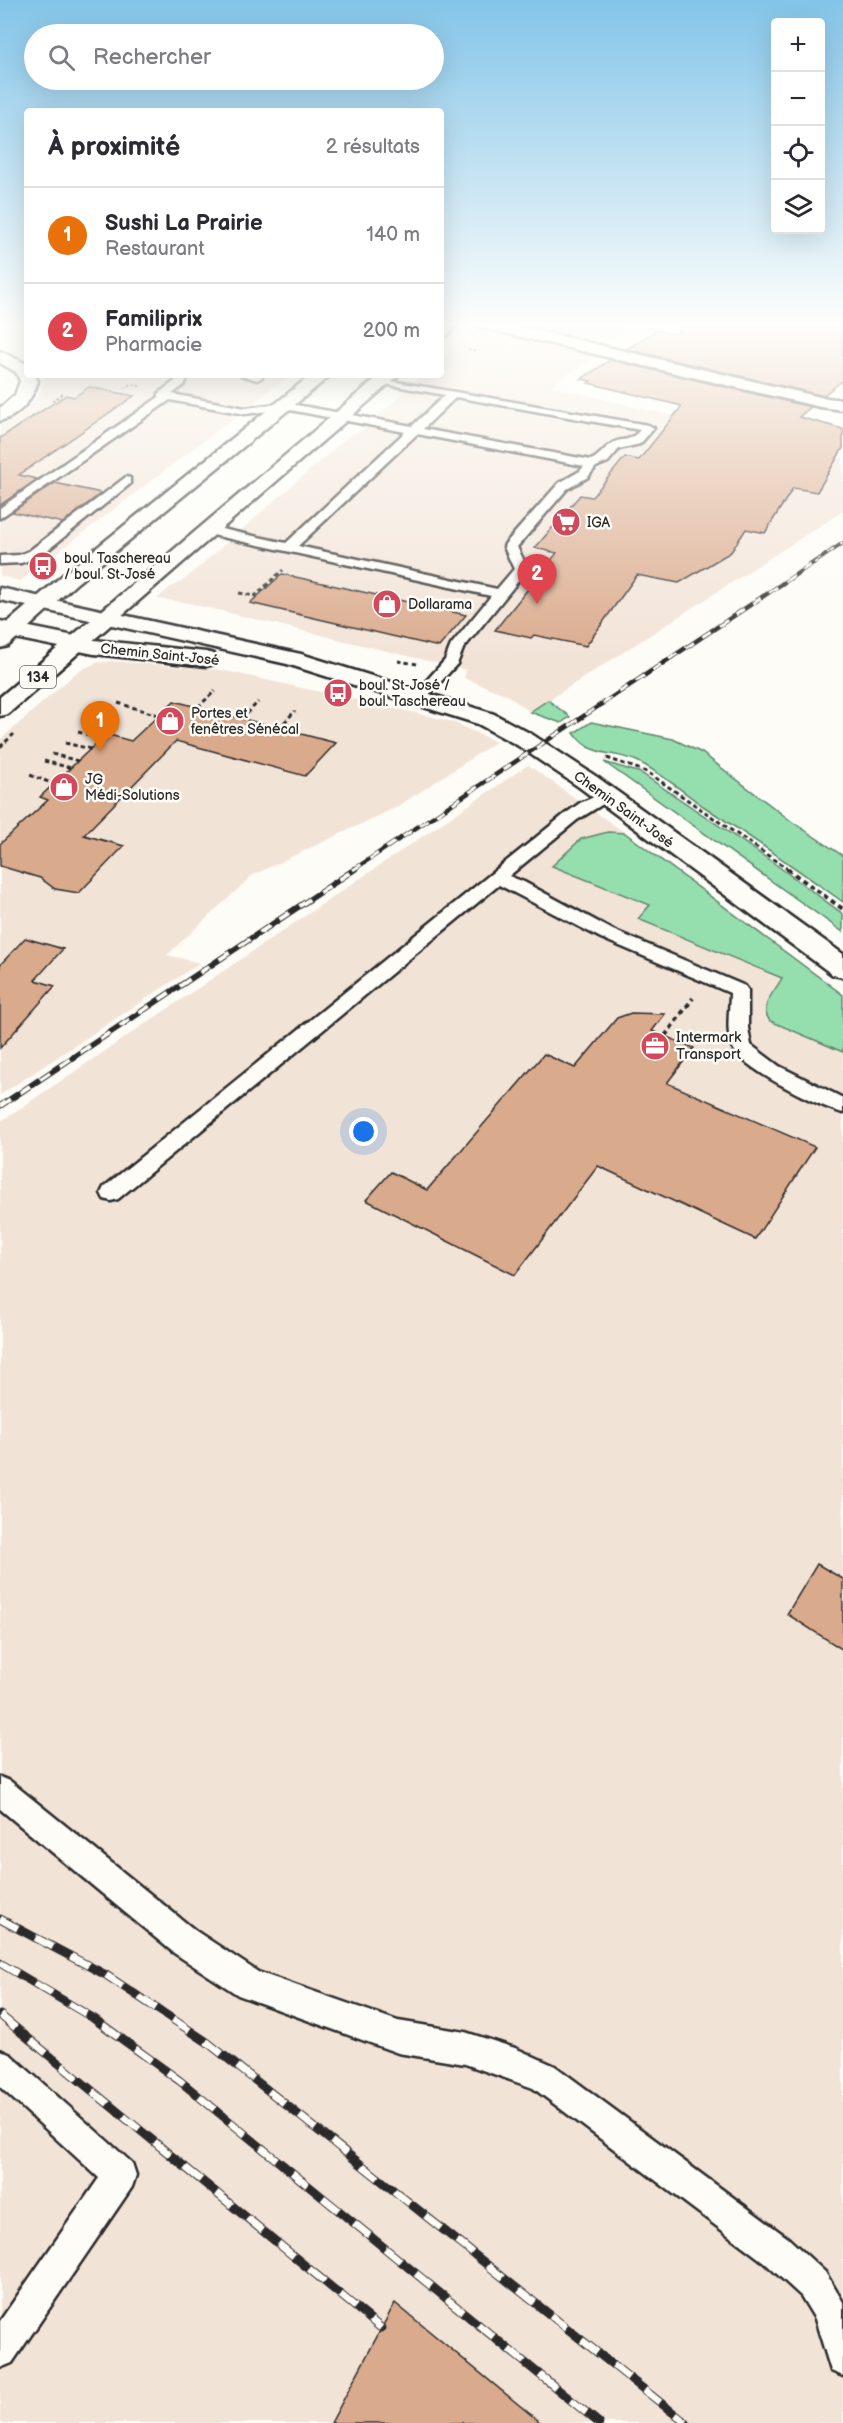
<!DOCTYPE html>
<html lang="fr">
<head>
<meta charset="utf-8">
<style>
  body { margin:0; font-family:"Balsamiq Sans",sans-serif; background:#f7f7f7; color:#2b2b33 }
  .controls { position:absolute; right:18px; top:18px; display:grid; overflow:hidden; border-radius:6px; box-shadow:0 6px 24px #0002 }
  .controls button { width:54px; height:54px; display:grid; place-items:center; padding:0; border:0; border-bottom:2px solid #e1e1e2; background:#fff; color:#2b2b33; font:30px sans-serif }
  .you { position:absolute; left:364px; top:1132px; width:21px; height:21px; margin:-15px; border:4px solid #fff; border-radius:50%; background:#1a73e8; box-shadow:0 0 0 9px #1a73e833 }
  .badge { display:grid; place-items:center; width:39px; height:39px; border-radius:50%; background:#b45309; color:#fff; font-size:20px; font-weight:700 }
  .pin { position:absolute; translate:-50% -50px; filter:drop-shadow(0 2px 3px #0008) }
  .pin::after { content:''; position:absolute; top:32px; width:21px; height:18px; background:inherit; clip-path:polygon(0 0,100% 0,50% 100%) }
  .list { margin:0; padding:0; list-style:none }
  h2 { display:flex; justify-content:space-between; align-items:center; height:78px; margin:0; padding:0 24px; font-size:26px }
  h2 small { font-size:20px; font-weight:400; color:#7c7c81 }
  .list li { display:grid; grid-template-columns:39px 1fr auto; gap:18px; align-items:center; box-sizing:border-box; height:96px; padding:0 24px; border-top:2px solid #e1e1e2 }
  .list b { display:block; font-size:22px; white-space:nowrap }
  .list p { margin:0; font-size:20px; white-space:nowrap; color:#7c7c81 }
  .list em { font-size:20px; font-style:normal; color:#7c7c81 }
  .icon { flex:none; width:33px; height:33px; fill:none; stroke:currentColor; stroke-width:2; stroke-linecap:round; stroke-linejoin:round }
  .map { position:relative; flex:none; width:843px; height:2423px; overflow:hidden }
  .search { position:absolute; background:#fff; box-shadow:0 6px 24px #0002; left:24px; top:24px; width:420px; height:66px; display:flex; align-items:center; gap:15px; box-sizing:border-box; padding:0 21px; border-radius:33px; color:#7c7c81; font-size:22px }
  .panel { position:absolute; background:#fff; box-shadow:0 6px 24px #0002; left:24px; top:108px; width:420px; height:270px; border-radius:6px }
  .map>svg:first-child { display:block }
  .built { fill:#f2e3d7 }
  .green { fill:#95deae; stroke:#60846c; stroke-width:1.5 }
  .building { fill:#daaa8c; stroke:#2b2b2b; stroke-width:1.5 }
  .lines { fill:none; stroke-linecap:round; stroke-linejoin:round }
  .lane-casing { stroke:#2b2b2b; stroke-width:5 }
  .street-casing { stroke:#2b2b2b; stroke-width:5 }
  .secondary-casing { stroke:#2b2b2b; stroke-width:5 }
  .primary-casing { stroke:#2b2b2b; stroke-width:5 }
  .path-far2 { stroke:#2b2b2b; stroke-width:2; stroke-dasharray:3 2; stroke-linecap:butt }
  .path-far1 { stroke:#2b2b2b; stroke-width:3; stroke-dasharray:4.5 3; stroke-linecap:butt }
  .path { stroke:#2b2b2b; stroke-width:4; stroke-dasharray:5 4; stroke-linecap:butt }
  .lane { fill:#fdfcf7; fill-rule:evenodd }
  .street { fill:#fdfcf7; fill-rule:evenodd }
  .secondary { fill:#fdfcf7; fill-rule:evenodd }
  .primary { fill:#fdfcf7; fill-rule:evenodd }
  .rail-far3-casing { stroke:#2b2b2b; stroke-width:4 }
  .rail-far2-casing { stroke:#2b2b2b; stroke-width:4.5 }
  .rail-far1-casing { stroke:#2b2b2b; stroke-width:6 }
  .rail-casing { stroke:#2b2b2b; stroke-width:9 }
  .rail-far3 { stroke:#fdfcf7; stroke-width:2; stroke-dasharray:8; stroke-linecap:butt }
  .rail-far2 { stroke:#fdfcf7; stroke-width:3; stroke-dasharray:10; stroke-linecap:butt }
  .rail-far1 { stroke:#fdfcf7; stroke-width:4; stroke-dasharray:12; stroke-linecap:butt }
  .rail { stroke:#fdfcf7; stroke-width:7; stroke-dasharray:20; stroke-linecap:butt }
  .labels { text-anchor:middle; stroke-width:5; stroke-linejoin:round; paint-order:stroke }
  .far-poi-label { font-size:14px; fill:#2b2b2b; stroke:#fdfcf7; text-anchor:start }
  .far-street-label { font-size:14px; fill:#2b2b2b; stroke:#fdfcf7 }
  .shield { fill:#fdfcf7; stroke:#6a6a68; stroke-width:1.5 }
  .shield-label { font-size:14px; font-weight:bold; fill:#2b2b2b }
  .poi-label { font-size:15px; fill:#2b2b2b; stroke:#fdfcf7; text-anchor:start }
</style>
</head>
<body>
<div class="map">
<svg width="843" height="2423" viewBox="0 0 843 2423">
  <rect width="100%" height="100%" fill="#fdfcf7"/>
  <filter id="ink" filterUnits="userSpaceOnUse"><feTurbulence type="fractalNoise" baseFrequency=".0167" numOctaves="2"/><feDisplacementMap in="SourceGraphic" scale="12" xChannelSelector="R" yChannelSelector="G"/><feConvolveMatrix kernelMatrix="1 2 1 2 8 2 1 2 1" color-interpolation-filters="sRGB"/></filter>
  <g filter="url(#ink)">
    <g class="built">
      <path d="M 509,322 L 637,322 L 603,344 Z"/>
      <path d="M 473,331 L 487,332 L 594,357 L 550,386 L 843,458 L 843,511 L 530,712 L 507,695 L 464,678 L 466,670 L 184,602 L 157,599 L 169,588 L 184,580 L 351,434 L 363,430 L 422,375 L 441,375 L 441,358 Z"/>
      <path d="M 43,375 L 290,375 L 20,581 L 0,576 L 0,426 L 38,398 L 45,380 Z"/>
      <path d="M 111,661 L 221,670 L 429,716 L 453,722 L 496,742 L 397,807 L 253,875 L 167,955 L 200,963 L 0,1095 L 0,740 L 77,672 L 96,663 Z"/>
      <path d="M 528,765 L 625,833 L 843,995 L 843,2423 L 0,2423 L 0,1122 Z"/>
    </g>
    <g class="green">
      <path d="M 548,700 L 570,717 L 561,723 L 530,712 Z"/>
      <path d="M 591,722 L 673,739 L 702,753 L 791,821 L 843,856 L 843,902 C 797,869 751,837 703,806 C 682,791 662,774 639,762 C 615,750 592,759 574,733 Z"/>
      <path d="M 604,762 L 641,773 L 771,861 L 843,914 L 843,932 Z"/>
      <path d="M 608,832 L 625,833 L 843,995 L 843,1052 L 770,1021 C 758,1005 775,992 782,978 L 638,919 L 650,905 L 552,866 L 581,839 Z"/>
    </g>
    <g class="building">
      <path d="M 693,322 L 843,322 L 843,380 L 824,395 L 820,395 L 627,349 L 656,330 L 674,334 Z"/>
      <path d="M 610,360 L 811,407 L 799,417 L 843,429 L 843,448 L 817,492 L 793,488 L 765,533 L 746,529 L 731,552 L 679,583 L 637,575 L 586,646 L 534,635 L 531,638 L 495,630 L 557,553 L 535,548 L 580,495 L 592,497 L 625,457 L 639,460 L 682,406 L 588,383 L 591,381 L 581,379 Z"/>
      <path d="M 89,387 L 134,396 L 19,475 L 37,479 L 0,505 L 0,438 L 66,395 L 74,397 Z"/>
      <path d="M 55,483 L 101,493 L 63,523 L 12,512 Z"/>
      <path d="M 282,574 L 291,576 L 466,615 L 439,647 L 250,603 Z"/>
      <path d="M 174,701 L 336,743 L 305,776 L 176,741 L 84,835 L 124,846 L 79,893 L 55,889 L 40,878 L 0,866 L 0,844 L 48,800 L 40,797 L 106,734 L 131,741 Z"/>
      <path d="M 25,938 L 63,949 L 35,980 L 55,986 L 0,1048 L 0,965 Z"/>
      <path d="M 631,1013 L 665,1014 L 652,1031 L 694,1048 L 667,1083 L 815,1147 L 755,1239 L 598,1166 L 515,1275 L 366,1200 L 391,1172 L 427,1190 L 544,1054 L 575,1068 L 617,1018 Z"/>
      <path d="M 817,1564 L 843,1579 L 843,1650 L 787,1614 Z"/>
      <path d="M 395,2303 L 541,2423 L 331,2423 Z"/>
    </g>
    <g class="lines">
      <g class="lane-casing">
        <g id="lane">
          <path d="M 179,375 L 189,375 L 184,385 L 172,394 L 245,408 L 285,403 L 412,426 L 445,395 L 379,383 L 379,379 L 648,425 L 654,428 L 640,444 L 619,449 L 608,462 L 596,467 L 588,477 L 567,489 L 517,547 L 528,569 L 463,649 L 457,664 L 424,700 L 419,701 L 412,697 L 445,660 L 451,645 L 491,596 L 208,534 L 202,530 L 208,526 L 286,543 L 405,432 L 285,409 L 245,414 L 170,400 L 0,518 L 0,508 L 159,397 L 159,393 L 175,381 ZM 456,397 L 640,430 C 627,445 621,436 610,445 C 602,450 600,456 591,460 L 423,429 ZM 417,434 L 584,466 L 580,471 L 559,483 L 505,544 L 504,547 L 514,569 L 497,589 L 298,546 Z"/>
          <path d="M 241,375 L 261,375 L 262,377 L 257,380 Z"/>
          <path d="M 126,477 L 130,478 L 130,484 L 39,557 L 21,563 L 0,564 L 0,556 L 19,555 L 29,551 Z"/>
          <path d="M 608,791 L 616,796 L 577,820 L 509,876 L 524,882 L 613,930 L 745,986 L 748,990 L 748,1028 L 751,1045 L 779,1066 L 843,1098 L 843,1113 C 819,1106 744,1070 733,1048 C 725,1032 730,1010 730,993 L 601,938 L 499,885 L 118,1199 L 111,1201 L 104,1199 L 101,1193 L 104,1187 L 565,814 L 580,803 Z"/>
          <path d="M 0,1777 L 10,1781 L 196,1931 L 258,1972 L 398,2021 L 465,2032 L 515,2048 L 555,2066 L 788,2238 L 825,2272 L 843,2302 L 843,2376 L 831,2371 L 815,2319 L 801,2296 L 764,2262 L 533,2088 L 465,2064 L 398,2053 L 238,1995 L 174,1953 L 0,1809 Z"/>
          <path d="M 0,2050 L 11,2055 L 132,2163 L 136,2175 L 132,2187 L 12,2363 L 0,2368 L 0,2321 L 99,2178 L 0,2087 Z"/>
        </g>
      </g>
      <g class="street-casing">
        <g id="street">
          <path d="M 471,322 L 501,322 L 820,397 L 843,400 L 843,410 L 820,407 L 479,327 Z"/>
          <path d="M 0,351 L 27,364 L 27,375 L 35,375 L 38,381 C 33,399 18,417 0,421 L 0,408 L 15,395 L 20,381 L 16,372 L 0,363 Z"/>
        </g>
      </g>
      <g class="secondary-casing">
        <g id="secondary">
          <path d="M 0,588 L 301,654 L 494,714 L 533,735 L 597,777 L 843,954 L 843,977 L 833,975 L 579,787 L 517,745 L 478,724 L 287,664 L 0,600 Z"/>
          <path d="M 0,621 L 94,640 L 206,652 L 214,654 L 217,659 L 214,664 L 206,666 L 94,654 L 0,635 Z"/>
        </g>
      </g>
      <g class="primary-casing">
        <g id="primary">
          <path d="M 443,322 L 461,322 L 447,335 L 441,337 Z"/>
          <path d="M 311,375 L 331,375 L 77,583 L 8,646 L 0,648 L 0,629 L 63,575 Z"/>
          <path d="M 380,375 L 399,375 L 8,714 L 0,716 L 0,697 Z"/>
        </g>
      </g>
      <g class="path-far2">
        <path d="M 468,349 L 475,351"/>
        <path d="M 124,388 L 131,384 L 140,386"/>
        <path d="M 52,401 L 64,393"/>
      </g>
      <g class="path-far1">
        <path d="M 239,593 L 255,596 L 283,570"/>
        <path d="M 398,661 L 417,664"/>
        <path d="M 118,703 L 158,715"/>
        <path d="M 198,707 L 215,691"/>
        <path d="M 242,719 L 258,702"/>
        <path d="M 279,728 L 295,711"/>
        <path d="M 78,732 L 102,738"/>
        <path d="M 65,743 L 91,749"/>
        <path d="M 0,747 L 14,734"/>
        <path d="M 52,754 L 78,761"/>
        <path d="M 607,758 L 647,772 L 789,870"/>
        <path d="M 44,761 L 71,768"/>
        <path d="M 30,775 L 54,784"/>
      </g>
      <g class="path">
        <path d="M 787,869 L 843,909"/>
        <path d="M 665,1036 L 693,998"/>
      </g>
      <use href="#lane" class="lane"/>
      <use href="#street" class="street"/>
      <use href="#secondary" class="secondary"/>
      <use href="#primary" class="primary"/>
      <g class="rail-far3-casing">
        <path id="rail-far3" d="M 814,563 L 843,543"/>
      </g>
      <g class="rail-far2-casing">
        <path id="rail-far2" d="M 353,870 L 816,561"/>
      </g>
      <g class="rail-far1-casing">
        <path id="rail-far1" d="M 0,1106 L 355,869"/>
      </g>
      <g class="rail-casing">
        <g id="rail">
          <path d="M 0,1919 L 106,1975 L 207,2042 L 686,2423"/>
          <path d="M 0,1963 L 93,2018 L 180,2081 L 599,2423"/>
          <path d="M 0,2015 L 381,2328"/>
        </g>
      </g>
      <use href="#rail-far3" class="rail-far3"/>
      <use href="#rail-far2" class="rail-far2"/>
      <use href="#rail-far1" class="rail-far1"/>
      <use href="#rail" class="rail"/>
    </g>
  </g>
  <linearGradient id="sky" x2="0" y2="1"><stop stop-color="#83c4e8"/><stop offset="0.49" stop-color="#fefefb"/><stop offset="1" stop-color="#fefefb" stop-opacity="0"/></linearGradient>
  <rect width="843" height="661" fill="url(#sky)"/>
  <defs>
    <g id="supermarket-disc" transform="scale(1.5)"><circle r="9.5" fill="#d1495b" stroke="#fdfcf7"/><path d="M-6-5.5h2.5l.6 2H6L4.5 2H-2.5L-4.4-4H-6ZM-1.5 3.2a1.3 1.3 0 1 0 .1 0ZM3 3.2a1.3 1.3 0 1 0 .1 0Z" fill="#fff"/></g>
    <g id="bus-disc" transform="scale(1.5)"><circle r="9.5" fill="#d1495b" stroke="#fdfcf7"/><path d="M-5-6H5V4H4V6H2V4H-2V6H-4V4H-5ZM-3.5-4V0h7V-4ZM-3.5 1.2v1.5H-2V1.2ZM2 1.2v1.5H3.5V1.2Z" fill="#fff"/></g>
    <g id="shop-disc" transform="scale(1.5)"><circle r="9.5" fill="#d1495b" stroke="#fdfcf7"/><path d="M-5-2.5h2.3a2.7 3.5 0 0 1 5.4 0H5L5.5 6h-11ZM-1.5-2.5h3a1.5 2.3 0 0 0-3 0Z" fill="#fff"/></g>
    <g id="office-disc" transform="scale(1.5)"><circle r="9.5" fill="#d1495b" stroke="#fdfcf7"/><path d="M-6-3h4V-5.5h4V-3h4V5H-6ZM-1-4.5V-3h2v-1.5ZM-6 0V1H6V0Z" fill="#fff"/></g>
  </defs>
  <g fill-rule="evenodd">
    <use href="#supermarket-disc" x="566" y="522"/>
    <use href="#bus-disc" x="43" y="566"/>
    <use href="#shop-disc" x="387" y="604"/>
    <use href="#bus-disc" x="338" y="693"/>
    <use href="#shop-disc" x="170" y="721"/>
    <use href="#shop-disc" x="64" y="787"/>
    <use href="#office-disc" x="655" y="1046"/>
  </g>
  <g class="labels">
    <g class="far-poi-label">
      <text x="587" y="527">IGA</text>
      <text x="64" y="563">boul. Taschereau<tspan x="64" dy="16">/ boul. St-José</tspan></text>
      <text x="408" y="609">Dollarama</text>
      <text x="359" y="690">boul. St-José /<tspan x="359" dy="16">boul. Taschereau</tspan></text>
      <text x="191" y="718">Portes et<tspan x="191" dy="16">fenêtres Sénécal</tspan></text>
      <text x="85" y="784">JG<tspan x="85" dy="16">Médi-Solutions</tspan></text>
    </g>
    <g class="far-street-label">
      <text transform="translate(160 654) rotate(6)" y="5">Chemin Saint-José</text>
      <text transform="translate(624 809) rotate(36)" y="5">Chemin Saint-José</text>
    </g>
    <rect class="shield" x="20" y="666" width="36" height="22" rx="4.5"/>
    <g class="shield-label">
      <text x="38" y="682">134</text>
    </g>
    <g class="poi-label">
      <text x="676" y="1042">Intermark<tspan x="676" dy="17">Transport</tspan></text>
    </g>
  </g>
</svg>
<div class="controls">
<button>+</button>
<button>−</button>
<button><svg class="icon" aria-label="locate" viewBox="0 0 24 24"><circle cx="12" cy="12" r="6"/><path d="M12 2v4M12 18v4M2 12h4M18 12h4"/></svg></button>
<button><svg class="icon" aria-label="layers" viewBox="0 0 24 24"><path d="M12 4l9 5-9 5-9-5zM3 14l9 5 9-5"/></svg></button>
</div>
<div class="you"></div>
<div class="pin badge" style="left:100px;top:751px;background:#e8710a">1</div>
<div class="pin badge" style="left:537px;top:604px;background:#e0444e">2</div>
<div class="search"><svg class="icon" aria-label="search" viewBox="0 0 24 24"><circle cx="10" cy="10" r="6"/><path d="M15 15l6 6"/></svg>Rechercher</div>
<section class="panel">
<h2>À proximité<small>2 résultats</small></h2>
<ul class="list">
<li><span class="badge" style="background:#e8710a">1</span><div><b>Sushi La Prairie</b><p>Restaurant</p></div><em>140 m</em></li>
<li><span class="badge" style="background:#e0444e">2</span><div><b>Familiprix</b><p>Pharmacie</p></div><em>200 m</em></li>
</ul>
</section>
</div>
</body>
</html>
